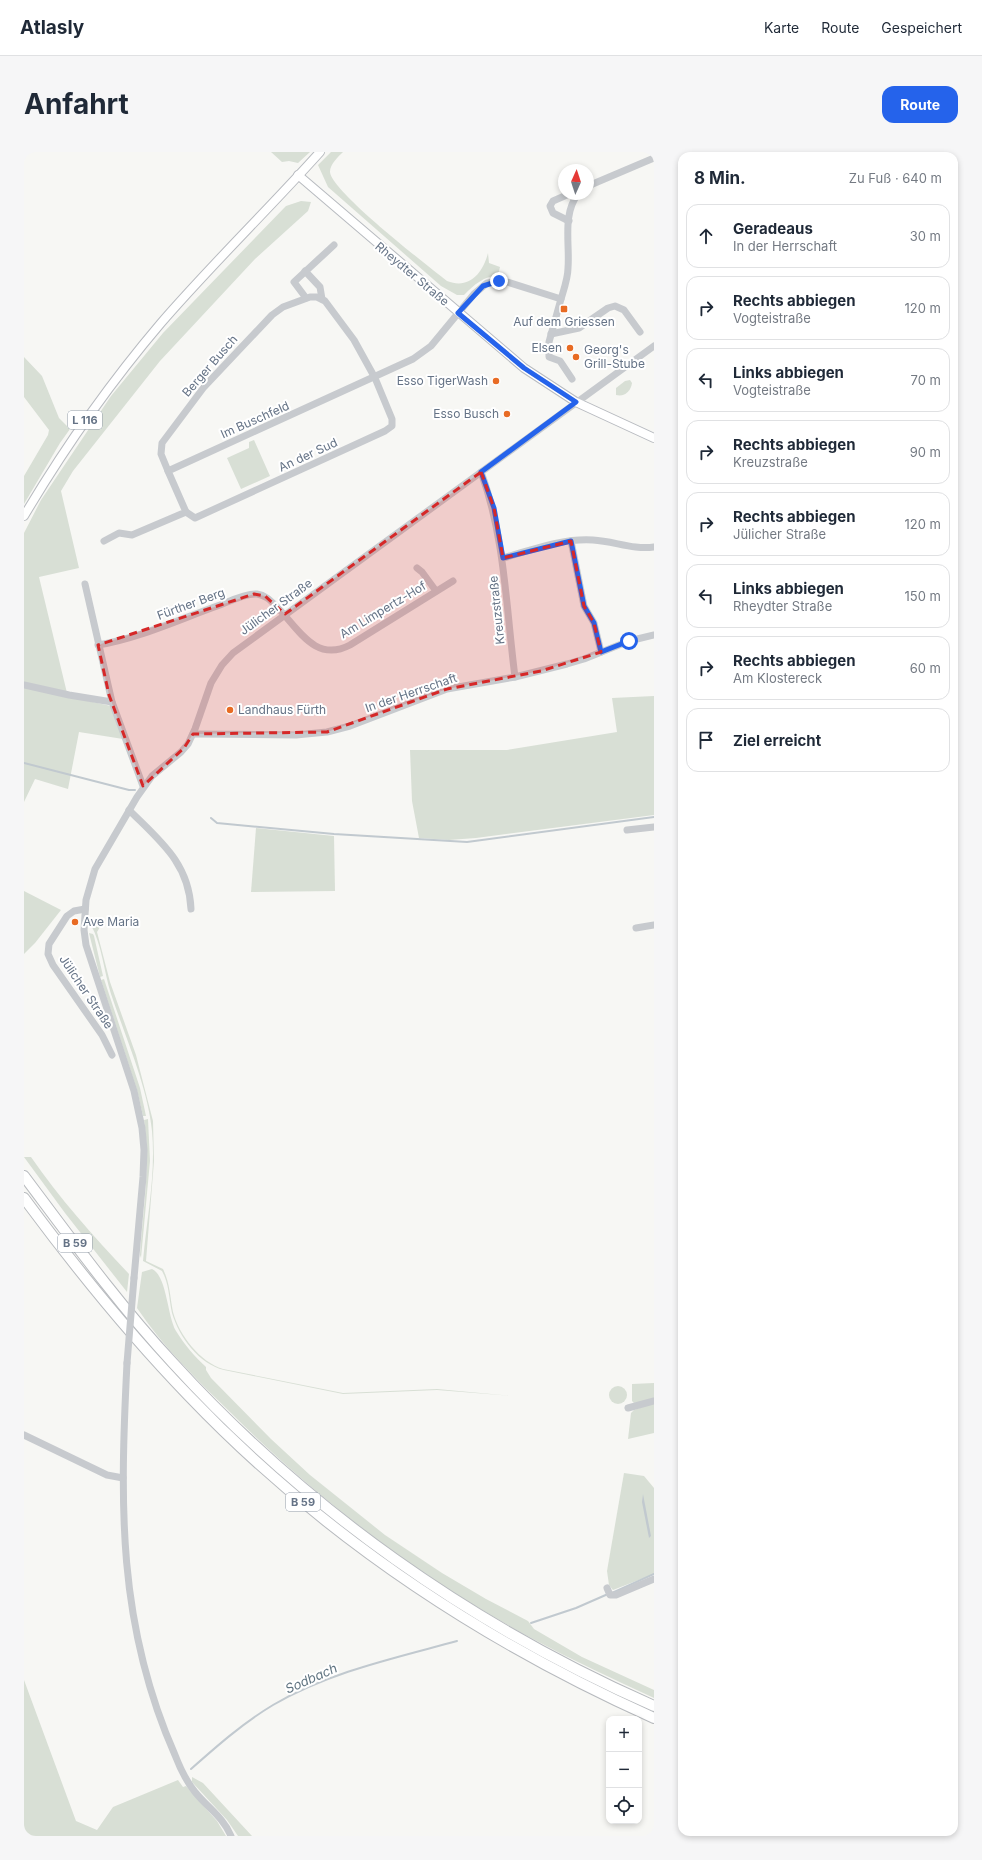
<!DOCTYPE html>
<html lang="de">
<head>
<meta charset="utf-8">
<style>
  body { margin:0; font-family:Inter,sans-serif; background:#f6f6f7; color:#1f2937 }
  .controls { position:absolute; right:12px; bottom:12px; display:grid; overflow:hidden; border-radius:8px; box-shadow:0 2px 6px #0003 }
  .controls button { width:36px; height:36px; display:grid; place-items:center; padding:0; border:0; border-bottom:1px solid #e0e1e3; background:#fff; color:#1f2937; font:20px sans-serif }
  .compass { position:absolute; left:534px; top:12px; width:36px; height:36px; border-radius:50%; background:#fff; box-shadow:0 2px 6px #0003; rotate:3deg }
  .stop { position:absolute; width:12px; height:12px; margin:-9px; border:3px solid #2563eb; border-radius:50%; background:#fff }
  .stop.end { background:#2563eb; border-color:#fff; box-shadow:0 1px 4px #0008 }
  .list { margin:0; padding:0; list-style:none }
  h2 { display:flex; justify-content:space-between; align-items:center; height:52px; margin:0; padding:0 16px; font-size:17px }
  h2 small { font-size:13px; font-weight:400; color:#747a83 }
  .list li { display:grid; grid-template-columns:26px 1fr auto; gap:12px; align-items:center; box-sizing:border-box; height:64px; margin:0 8px 8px; padding:0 8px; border:1px solid #e0e1e3; border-radius:12px }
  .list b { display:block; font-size:15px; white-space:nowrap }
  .list p { margin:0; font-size:13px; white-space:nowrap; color:#747a83 }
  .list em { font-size:13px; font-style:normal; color:#747a83 }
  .icon { flex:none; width:22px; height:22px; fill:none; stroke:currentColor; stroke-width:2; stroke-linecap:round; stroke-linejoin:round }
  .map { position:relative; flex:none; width:630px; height:1684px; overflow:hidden; border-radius:12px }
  header { display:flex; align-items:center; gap:24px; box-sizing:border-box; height:56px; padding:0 20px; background:#fff; border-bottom:1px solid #e0e1e3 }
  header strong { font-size:19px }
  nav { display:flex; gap:22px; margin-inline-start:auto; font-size:14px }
  .intro { display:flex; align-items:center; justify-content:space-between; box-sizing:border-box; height:96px; padding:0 24px }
  h1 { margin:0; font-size:28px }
  .button { padding:10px 18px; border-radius:12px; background:#2563eb; color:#fff; font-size:14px; font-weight:700 }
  main { display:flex; gap:24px; padding:0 24px }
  aside { flex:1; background:#fff; border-radius:12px; box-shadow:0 2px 6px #0003 }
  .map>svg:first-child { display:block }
  .green { fill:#d8dfd5 }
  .water { fill:#c1c9cf }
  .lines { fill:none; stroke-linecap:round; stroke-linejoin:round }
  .stream { stroke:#c1c9cf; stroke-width:2 }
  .major-casing { stroke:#b8bbc0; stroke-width:10 }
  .highway-casing { stroke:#b7babe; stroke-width:12 }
  .minor { stroke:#c7cace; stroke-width:7 }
  .major { stroke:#fff; stroke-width:8 }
  .highway { stroke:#fff; stroke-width:10 }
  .minor-bridge { stroke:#c7cace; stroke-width:7 }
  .route { stroke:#2563eb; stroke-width:5 }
  .marked { fill:#d62828; fill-opacity:0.2; stroke:#d62828; stroke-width:3; stroke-dasharray:8 5; stroke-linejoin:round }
  .poi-dot { fill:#e86b23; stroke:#fff; stroke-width:1.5 }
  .labels { text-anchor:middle; stroke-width:4; stroke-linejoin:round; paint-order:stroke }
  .shield { fill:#fff; stroke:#939daa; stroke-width:1 }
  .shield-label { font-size:11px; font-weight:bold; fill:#657386 }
  .street-label { font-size:12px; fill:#657386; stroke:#fff }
  .poi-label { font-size:12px; fill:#657386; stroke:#fff; text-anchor:end }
  .water-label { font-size:13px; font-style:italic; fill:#617582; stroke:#fff }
</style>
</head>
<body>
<header>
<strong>Atlasly</strong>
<nav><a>Karte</a><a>Route</a><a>Gespeichert</a></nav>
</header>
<div class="intro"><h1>Anfahrt</h1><a class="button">Route</a></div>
<main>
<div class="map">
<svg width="630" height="1684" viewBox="0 0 630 1684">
  <rect width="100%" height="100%" fill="#f7f7f4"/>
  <g class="green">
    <path d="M 247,0 L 286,0 L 274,11 L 265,9 L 258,10 Z"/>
    <path d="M 307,0 L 319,0 C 314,5 306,12 306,20 C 307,39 404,114 423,129 C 445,138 459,121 464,101 L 465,111 L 476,115 L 474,123 C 459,125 451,132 440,143 L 433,143 L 417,134 L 304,35 L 294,13 Z"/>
    <path d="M 277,49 L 287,50 L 284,59 L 231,107 L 136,209 L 49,319 L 37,339 L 55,416 L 15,425 L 43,541 L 0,530 L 0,381 L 17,348 L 87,244 L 139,181 L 262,54 Z"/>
    <path d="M 0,205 L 18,224 L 35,266 L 46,277 L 36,291 L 0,352 L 0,324 L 24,283 L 25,278 L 0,245 Z"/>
    <path d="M 606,228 L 608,231 C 607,239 601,245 592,243 L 592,236 L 601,229 Z"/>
    <path d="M 230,288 L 246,324 L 217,337 L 203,306 L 225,296 L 225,290 Z"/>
    <path d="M 0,535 L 87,554 L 99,587 L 55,580 L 44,637 L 11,627 L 0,650 Z"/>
    <path d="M 630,544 L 630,663 L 452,686 L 425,688 L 395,686 L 388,649 L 386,598 L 483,598 L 593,580 L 588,546 Z"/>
    <path d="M 232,676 L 310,684 L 311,739 L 227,740 Z"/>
    <path d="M 0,739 L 37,758 L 11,791 L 0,802 Z"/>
    <path d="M 67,773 L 76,775 L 73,780 L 86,830 L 112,903 L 129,969 L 130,1009 L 122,1109 L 139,1117 C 146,1131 146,1145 149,1160 C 155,1183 176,1210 199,1217 L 319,1241 L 413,1237 L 490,1244 L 413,1238 L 319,1242 L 200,1218 C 175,1212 155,1185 148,1161 C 145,1147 145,1131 138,1119 L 119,1109 C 123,1065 132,1022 128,979 C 124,936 101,884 87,842 C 80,820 78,793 67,773 Z"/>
    <path d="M 65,781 L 69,782 L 70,784 L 79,824 L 76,825 Z"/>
    <path d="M 80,827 L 116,936 L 122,964 L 119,964 L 113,938 L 77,828 Z"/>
    <path d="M 124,967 L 126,1009 L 117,1106 L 116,1103 C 119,1058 127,1012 120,968 Z"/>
    <path d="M 0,1005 L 7,1005 C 36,1047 70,1085 105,1122 L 103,1140 L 41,1061 Z"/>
    <path d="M 128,1117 C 143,1124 143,1163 152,1179 C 160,1192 171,1205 182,1215 L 182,1218 L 187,1226 L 247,1287 L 286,1323 L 361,1383 L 418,1421 L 462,1447 L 504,1469 L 510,1477 L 558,1505 L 630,1538 L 630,1546 C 589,1527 548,1508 509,1487 C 399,1428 295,1349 207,1261 C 173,1228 139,1195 113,1156 L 118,1120 Z"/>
    <path d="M 630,1231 L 630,1248 L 610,1251 L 608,1249 L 608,1232 Z"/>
    <circle cx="594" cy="1243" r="9"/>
    <path d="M 630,1251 L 630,1281 L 604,1287 L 607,1261 L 610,1258 Z"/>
    <path d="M 600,1321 L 620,1324 L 630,1336 L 630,1422 L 589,1438 L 585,1433 L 583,1419 Z"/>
    <path d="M 0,1528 L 52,1669 L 73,1678 L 89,1655 L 154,1628 L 159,1635 L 162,1634 L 193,1669 L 202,1684 L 0,1684 Z"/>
    <path d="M 168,1625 L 179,1631 L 228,1684 L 214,1684 L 203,1668 L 168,1630 Z"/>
  </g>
  <path class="water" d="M 619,1342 L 627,1384 L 625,1386 L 618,1350 Z"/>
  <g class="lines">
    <g class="stream">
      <path d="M 0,611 L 105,638 L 111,638"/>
      <path d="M 187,666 L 193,671 L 310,682 L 443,690 L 630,665"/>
      <path d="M 588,1441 L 630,1422"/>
      <path d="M 507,1471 L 552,1456 L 584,1442"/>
      <path d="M 167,1617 C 193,1594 219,1571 249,1553 C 305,1520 371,1506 433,1489"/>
    </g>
    <g class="major-casing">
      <g id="major">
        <path d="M 274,23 L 500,216 L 552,250 L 630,286"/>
        <path d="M 0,364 C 41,295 86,231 137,171 C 188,112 244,58 296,0"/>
      </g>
    </g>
    <g class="highway-casing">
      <g id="highway">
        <path d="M 0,1024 C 48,1088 95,1153 149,1211 C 283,1358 448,1474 630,1554"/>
        <path d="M 0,1046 C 51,1115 105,1182 165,1244 C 297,1382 456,1488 630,1566"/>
      </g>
    </g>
    <g class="minor">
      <path d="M 564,34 L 630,6"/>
      <path d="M 545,69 L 529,61 L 526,54 L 529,49 L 545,42"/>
      <path d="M 281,119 L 296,135 L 298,147"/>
      <path d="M 282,146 L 270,130 L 310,93"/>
      <path d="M 537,147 C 540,137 544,126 544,116 C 546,93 538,62 554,42"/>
      <path d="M 527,182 L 555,176 L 584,156 L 591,154 L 600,158 L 616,180"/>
      <path d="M 144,319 L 137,302 L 138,291 L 180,235 L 248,163 L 259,155 L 286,145 L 293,145 L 301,149 L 330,188 L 351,226 L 368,267 L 368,274 L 361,279 L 171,366 L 162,360"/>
      <path d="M 457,320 C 481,385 482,456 491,525"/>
      <path d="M 80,389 L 95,381 L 108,383 L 162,360 L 144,319 L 389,207 L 407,194 L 450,142 L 463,131 L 480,129 L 537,147 L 525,190 L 525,205 L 536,209 L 548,227"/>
      <path d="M 547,389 L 560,454 L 570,471 L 577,500"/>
      <path d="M 479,406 C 508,398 538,386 569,388 C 590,389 609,398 630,395"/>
      <path d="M 393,416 L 398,420 L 412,439"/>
      <path d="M 61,432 L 88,550"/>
      <path d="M 74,493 C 116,486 156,467 196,453 C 206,449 222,441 233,442 C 241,443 246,448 251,453 C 273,474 290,512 326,493 L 429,429"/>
      <path d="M 0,533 L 45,543 L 88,550 L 119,634"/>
      <path d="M 169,582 L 272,583 L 303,580 L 326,574 L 423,537 L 491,525 L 543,512 L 560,507 L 605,489 L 630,483"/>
      <path d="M 105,658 C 136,689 165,711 167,757"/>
      <path d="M 603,678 L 630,675"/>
      <path d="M 61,757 L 50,759 L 43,764 L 25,792 L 24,802 L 29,813 L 78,883 L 88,903"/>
      <path d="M 612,776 L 630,773"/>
      <path d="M 110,1126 L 119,1025 L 120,998 L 118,976 L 110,939 L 62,793 L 60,778 L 62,748 L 71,717 L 113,645 L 128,624 L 157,600 L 164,592 L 171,577 L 187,531 L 198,513 L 209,501 L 630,194"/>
      <path d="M 103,1211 C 96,1351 93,1472 151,1603 C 156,1616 162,1629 171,1640 C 183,1655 200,1666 207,1684"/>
      <path d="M 604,1256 L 630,1249"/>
      <path d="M 0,1283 L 83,1323 L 99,1326"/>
      <path d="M 583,1436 L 586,1443 L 592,1443 L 630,1427"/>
    </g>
    <use href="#major" class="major"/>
    <use href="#highway" class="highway"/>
    <path class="minor-bridge" d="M 103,1211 L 110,1126"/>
  </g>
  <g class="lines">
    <path class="route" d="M 475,129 L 459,134 L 434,161 L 500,216 L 552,250 L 457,320 L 470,356 L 479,406 L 547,389 L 560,454 L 570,471 L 577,500 L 605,489"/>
  </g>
  <path class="marked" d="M 457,320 L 470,356 L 479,406 L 547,389 L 560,454 L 570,471 L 577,500 L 517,519 L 423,537 L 303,580 L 169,582 L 160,596 L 119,634 L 85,543 L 74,493 L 230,442 L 241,444 L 261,462 Z"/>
  <g class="poi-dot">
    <rect x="536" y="153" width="8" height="8" rx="2"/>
    <circle cx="546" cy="196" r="4"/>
    <circle cx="552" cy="205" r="4"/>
    <circle cx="472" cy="229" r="4"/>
    <circle cx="483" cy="262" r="4"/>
    <circle cx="206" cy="558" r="4"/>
    <circle cx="51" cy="770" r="4"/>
  </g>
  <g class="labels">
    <g class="shield">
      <rect x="44" y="259" width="34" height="18" rx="3"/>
      <rect x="34" y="1082" width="34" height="18" rx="3"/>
      <rect x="262" y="1341" width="34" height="18" rx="3"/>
    </g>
    <g class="shield-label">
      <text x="61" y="272">L 116</text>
      <text x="51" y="1095">B 59</text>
      <text x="279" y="1354">B 59</text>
    </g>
    <g class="street-label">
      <text transform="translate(388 122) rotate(40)" y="4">Rheydter Straße</text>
      <text transform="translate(186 214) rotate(-49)" y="4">Berger Busch</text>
      <text transform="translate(231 268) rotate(-24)" y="4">Im Buschfeld</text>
      <text transform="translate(284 303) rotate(-25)" y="4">An der Sud</text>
      <text transform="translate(167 452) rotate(-20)" y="4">Fürther Berg</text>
      <text transform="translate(252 455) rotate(-36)" y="4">Jülicher Straße</text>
      <text transform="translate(359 458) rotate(-31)" y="4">Am Limpertz-Hof</text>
      <text transform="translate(473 458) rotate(-96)" y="4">Kreuzstraße</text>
      <text transform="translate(387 541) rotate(-19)" y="4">In der Herrschaft</text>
      <text transform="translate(62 840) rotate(56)" y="4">Jülicher Straße</text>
    </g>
    <g class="poi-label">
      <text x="540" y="174" text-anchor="middle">Auf dem Griessen</text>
      <text x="538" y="200">Elsen</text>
      <text x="560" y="202" text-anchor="start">Georg's<tspan x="560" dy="14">Grill-Stube</tspan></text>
      <text x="464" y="233">Esso TigerWash</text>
      <text x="475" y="266">Esso Busch</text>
      <text x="214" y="562" text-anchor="start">Landhaus Fürth</text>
      <text x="59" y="774" text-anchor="start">Ave Maria</text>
    </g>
    <g class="water-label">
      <text transform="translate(287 1526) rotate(-24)" y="5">Sodbach</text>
    </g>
  </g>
</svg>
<div class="controls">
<button>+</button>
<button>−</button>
<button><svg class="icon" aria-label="locate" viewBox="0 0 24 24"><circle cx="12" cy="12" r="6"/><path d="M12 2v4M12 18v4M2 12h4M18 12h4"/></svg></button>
</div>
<svg class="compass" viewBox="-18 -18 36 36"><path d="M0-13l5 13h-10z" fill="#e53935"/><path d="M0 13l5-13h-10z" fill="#747a83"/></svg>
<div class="stop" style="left:605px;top:489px"></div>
<div class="stop end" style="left:475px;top:129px"></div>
</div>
<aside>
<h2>8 Min.<small>Zu Fuß · 640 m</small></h2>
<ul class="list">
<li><svg class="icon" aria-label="ahead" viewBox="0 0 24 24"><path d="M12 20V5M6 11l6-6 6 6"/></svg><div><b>Geradeaus</b><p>In der Herrschaft</p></div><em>30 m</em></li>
<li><svg class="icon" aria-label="right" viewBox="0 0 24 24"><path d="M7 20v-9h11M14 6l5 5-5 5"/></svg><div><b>Rechts abbiegen</b><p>Vogteistraße</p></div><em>120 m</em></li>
<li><svg class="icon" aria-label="left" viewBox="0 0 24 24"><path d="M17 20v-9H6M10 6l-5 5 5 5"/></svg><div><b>Links abbiegen</b><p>Vogteistraße</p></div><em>70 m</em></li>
<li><svg class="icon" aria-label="right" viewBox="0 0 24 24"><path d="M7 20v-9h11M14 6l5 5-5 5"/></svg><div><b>Rechts abbiegen</b><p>Kreuzstraße</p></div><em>90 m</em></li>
<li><svg class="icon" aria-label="right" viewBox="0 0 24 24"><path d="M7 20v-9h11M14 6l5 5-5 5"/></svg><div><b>Rechts abbiegen</b><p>Jülicher Straße</p></div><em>120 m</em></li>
<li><svg class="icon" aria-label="left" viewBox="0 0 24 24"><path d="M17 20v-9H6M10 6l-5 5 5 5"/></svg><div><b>Links abbiegen</b><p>Rheydter Straße</p></div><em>150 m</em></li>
<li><svg class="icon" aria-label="right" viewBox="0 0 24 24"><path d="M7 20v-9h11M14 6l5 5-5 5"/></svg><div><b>Rechts abbiegen</b><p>Am Klostereck</p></div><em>60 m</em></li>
<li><svg class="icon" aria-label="arrive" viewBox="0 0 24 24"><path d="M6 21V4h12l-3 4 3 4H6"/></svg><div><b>Ziel erreicht</b></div></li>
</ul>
</aside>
</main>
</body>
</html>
